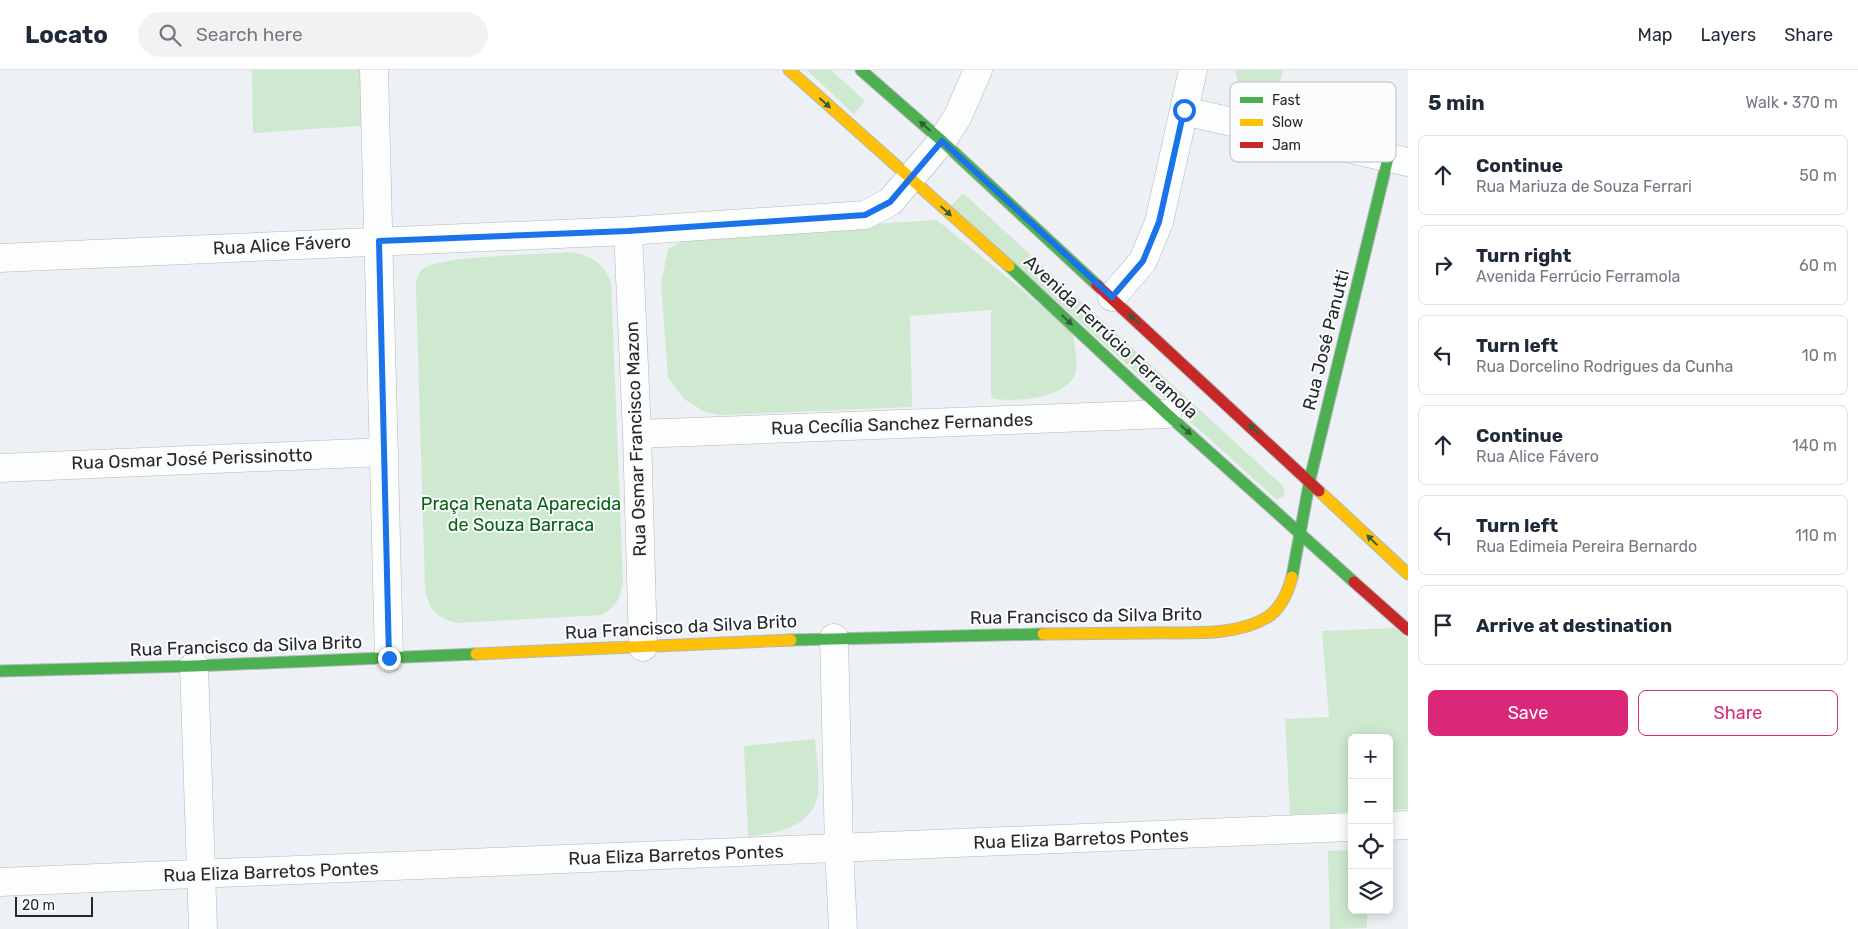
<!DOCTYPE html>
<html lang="en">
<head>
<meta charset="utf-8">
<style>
  body { margin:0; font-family:Rubik,sans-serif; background:#f2f2f3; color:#1f2937 }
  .controls { position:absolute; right:15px; bottom:15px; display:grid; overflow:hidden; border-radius:8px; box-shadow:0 2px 12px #0003 }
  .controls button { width:45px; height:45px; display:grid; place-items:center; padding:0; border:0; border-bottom:1px solid #e0e1e3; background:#fff; color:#1f2937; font:25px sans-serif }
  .scale { position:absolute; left:15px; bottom:12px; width:78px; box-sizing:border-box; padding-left:5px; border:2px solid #252729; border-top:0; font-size:14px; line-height:18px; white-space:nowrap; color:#252729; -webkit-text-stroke:4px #fbfcfe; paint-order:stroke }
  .stop { position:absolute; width:15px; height:15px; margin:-11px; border:4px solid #1a73e8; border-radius:50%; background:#fff }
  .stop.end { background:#1a73e8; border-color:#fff; box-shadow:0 1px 5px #0008 }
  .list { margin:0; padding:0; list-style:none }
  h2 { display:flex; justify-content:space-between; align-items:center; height:65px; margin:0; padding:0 20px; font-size:21px }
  h2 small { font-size:16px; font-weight:400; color:#747a83 }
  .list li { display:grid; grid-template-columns:32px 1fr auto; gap:15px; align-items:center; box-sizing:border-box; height:80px; margin:0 10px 10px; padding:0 10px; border:1px solid #e0e1e3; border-radius:8px }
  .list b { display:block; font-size:19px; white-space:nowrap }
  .list p { margin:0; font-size:16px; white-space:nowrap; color:#747a83 }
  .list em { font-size:16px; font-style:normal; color:#747a83 }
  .actions { display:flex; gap:10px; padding:15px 20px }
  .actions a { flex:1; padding:11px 0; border:1px solid #db2777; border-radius:8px; text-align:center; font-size:18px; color:#db2777 }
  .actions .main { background:#db2777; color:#fff }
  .icon { flex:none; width:28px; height:28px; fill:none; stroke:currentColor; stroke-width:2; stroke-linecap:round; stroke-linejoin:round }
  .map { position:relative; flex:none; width:1408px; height:859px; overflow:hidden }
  header { display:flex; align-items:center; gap:30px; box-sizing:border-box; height:70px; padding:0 25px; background:#fff; border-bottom:1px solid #e0e1e3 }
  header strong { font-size:24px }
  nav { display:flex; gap:28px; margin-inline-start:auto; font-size:18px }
  .search { width:350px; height:45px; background:#f2f2f3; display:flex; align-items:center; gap:12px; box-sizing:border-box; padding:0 18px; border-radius:28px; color:#747a83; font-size:19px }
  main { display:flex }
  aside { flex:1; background:#fff }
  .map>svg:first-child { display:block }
  .green { fill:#cfe9d1 }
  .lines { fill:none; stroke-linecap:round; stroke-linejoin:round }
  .street-casing { stroke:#b4b7ba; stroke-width:29 }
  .fast-casing { stroke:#b4b7ba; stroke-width:13 }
  .slow-casing { stroke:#b4b7ba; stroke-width:13 }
  .jam-casing { stroke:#b4b7ba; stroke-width:13 }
  .street { stroke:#fcfdfd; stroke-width:28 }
  .fast { stroke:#4caf50; stroke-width:11 }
  .slow { stroke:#ffc107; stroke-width:11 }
  .jam { stroke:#c62828; stroke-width:11 }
  .oneway { fill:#355d39 }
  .route { stroke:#1a73e8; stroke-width:6 }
  .labels { text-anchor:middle; stroke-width:4; stroke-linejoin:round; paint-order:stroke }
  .street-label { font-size:18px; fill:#252729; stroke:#fbfcfe }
  .park-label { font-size:18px; fill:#056312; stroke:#fbfcfe }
  .key { fill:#fbfcfe; stroke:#bbbcbe; stroke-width:1 }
  .key-label { font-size:14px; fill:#252729 }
</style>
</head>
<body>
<header>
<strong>Locato</strong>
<div class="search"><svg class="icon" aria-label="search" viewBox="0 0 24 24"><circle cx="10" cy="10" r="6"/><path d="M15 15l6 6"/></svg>Search here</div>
<nav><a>Map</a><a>Layers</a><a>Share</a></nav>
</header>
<main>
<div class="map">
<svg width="1408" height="859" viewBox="0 0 1408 859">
  <rect width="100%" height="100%" fill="#edf0f4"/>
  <g class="green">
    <path d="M 252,0 L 366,0 L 372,55 L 253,63 Z"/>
    <path d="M 807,0 L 831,0 L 865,31 L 854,44 Z"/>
    <path d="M 1235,0 L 1283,0 L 1274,35 C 1254,29 1239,23 1235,0 Z"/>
    <path d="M 963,123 L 1283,416 L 1285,425 L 1277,430 L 951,136 Z"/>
    <path d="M 937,150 L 1072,261 C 1074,274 1079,291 1075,304 C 1066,329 1013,333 991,328 L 991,240 L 910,246 L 912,337 L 721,345 L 705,342 L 684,329 L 668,307 L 661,214 L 668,179 L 693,165 Z"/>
    <path d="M 573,182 C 593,187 603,193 611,212 L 623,511 C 620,529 617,536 601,545 L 458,553 C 437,549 428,539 425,518 L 416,218 C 416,211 417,203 424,198 C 441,186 547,184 573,182 Z"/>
    <path d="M 1395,558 L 1408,569 L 1408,739 L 1389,740 L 1389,668 L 1352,668 L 1352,742 L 1290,745 L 1285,649 L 1329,647 L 1322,561 Z"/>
    <path d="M 815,669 C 816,685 820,709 818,724 C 812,759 776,762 748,767 L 744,676 Z"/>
    <path d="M 1352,780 L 1352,840 L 1367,840 L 1367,858 L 1330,859 L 1328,781 Z"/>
  </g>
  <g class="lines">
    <g class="street-casing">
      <g id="street">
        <path d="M 374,0 L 389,588"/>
        <path d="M 1184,41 L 1408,92"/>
        <path d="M 628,161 L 637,364 L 643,577"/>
        <path d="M 0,188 L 628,161 L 865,145 L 890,132 L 942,71 L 958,46 L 978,0"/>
        <path d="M 1112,227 L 1143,191 L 1159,152 L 1193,0"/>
        <path d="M 637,364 L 1167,344"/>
        <path d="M 0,398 L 384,382"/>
        <path d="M 834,568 L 839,779 L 843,859"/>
        <path d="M 194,596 L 203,859"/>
        <path d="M 1389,756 L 1408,755"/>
        <path d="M 0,812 L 1352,757"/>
      </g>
    </g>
    <g class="fast-casing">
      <g id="fast">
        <path d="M 861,0 L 942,71 L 1097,215"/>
        <path d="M 1009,196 L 1167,344 L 1354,512"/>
        <path d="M 1292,507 L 1310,409 L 1388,88"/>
        <path d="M 791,570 L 1043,564"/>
        <path d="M 0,601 L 194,596 L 476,584"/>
      </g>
    </g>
    <g class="slow-casing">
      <g id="slow">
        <path d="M 789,0 L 1009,196"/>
        <path d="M 1319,421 L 1408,504"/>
        <path d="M 1043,564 C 1079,564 1115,563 1150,563 C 1186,562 1234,567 1266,548 C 1280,540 1288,522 1292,507"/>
        <path d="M 476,584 L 791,570"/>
      </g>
    </g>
    <g class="jam-casing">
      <g id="jam">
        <path d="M 1097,215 L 1319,421"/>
        <path d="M 1354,512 L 1408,560"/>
      </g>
    </g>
    <use href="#street" class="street"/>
    <use href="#fast" class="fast"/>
    <use href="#slow" class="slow"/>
    <use href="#jam" class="jam"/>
  </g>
  <defs><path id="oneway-solid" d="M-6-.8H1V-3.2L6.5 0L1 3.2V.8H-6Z" transform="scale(1.25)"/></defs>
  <g class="oneway">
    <use href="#oneway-solid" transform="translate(825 33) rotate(42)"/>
    <use href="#oneway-solid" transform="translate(925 56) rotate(-139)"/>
    <use href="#oneway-solid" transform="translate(946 141) rotate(42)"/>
    <use href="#oneway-solid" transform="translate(1134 249) rotate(-137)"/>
    <use href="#oneway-solid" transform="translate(1067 250) rotate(43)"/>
    <use href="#oneway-solid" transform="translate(1254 359) rotate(-137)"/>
    <use href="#oneway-solid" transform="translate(1186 360) rotate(41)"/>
    <use href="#oneway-solid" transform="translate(1372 470) rotate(-136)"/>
  </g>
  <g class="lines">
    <path class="route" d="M 389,588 L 379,171 L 628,161 L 865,145 L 890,132 L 942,71 L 1112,227 L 1143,191 L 1159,152 L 1184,40"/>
  </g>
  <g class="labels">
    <g class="street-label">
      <text transform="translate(282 175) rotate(-3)" y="6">Rua Alice Fávero</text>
      <text transform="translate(1111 267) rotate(43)" y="6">Avenida Ferrúcio Ferramola</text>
      <text transform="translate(1326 270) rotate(-76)" y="6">Rua José Panutti</text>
      <text transform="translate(902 354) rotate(-2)" y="6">Rua Cecília Sanchez Fernandes</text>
      <text transform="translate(636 369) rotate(-92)" y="6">Rua Osmar Francisco Mazon</text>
      <text transform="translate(192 389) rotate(-2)" y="6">Rua Osmar José Perissinotto</text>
      <text transform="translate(1086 546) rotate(-1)" y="6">Rua Francisco da Silva Brito</text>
      <text transform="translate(681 557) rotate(-3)" y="6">Rua Francisco da Silva Brito</text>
      <text transform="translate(246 576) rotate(-2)" y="6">Rua Francisco da Silva Brito</text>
      <text transform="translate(1081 769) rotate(-2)" y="6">Rua Eliza Barretos Pontes</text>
      <text transform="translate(676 785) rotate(-2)" y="6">Rua Eliza Barretos Pontes</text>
      <text transform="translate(271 802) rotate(-2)" y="6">Rua Eliza Barretos Pontes</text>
    </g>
    <g class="park-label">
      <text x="521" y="440">Praça Renata Aparecida<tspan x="521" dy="21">de Souza Barraca</tspan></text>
    </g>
  </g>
  <rect x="1230" y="12" width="166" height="80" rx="8" class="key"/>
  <rect x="1240" y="27" width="23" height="6" fill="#4caf50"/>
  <rect x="1240" y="49" width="23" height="7" fill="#ffc107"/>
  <rect x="1240" y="72" width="23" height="6" fill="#c62828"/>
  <g class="key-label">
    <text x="1272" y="35">Fast</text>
    <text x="1272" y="57">Slow</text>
    <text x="1272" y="80">Jam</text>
  </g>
</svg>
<div class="controls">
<button>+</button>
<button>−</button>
<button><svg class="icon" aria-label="locate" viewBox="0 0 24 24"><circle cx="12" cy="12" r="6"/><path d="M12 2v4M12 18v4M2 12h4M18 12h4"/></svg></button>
<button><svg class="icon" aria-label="layers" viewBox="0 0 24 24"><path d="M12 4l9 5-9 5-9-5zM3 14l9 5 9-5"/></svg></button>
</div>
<div class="scale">20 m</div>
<div class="stop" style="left:1184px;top:40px"></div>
<div class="stop end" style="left:389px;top:588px"></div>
</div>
<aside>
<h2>5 min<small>Walk · 370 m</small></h2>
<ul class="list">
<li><svg class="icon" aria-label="ahead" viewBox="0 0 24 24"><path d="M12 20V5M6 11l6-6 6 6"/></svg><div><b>Continue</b><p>Rua Mariuza de Souza Ferrari</p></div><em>50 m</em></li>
<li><svg class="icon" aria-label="right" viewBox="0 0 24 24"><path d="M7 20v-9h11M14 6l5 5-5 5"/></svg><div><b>Turn right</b><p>Avenida Ferrúcio Ferramola</p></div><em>60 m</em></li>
<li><svg class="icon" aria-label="left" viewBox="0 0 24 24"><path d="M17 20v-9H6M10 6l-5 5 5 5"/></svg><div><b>Turn left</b><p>Rua Dorcelino Rodrigues da Cunha</p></div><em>10 m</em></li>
<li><svg class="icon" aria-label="ahead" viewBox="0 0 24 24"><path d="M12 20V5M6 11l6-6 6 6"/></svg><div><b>Continue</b><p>Rua Alice Fávero</p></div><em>140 m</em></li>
<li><svg class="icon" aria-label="left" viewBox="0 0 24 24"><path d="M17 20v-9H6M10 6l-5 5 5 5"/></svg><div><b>Turn left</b><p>Rua Edimeia Pereira Bernardo</p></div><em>110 m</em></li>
<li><svg class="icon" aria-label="arrive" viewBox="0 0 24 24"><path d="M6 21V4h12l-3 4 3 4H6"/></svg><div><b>Arrive at destination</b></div></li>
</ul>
<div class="actions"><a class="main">Save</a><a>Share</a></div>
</aside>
</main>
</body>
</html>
